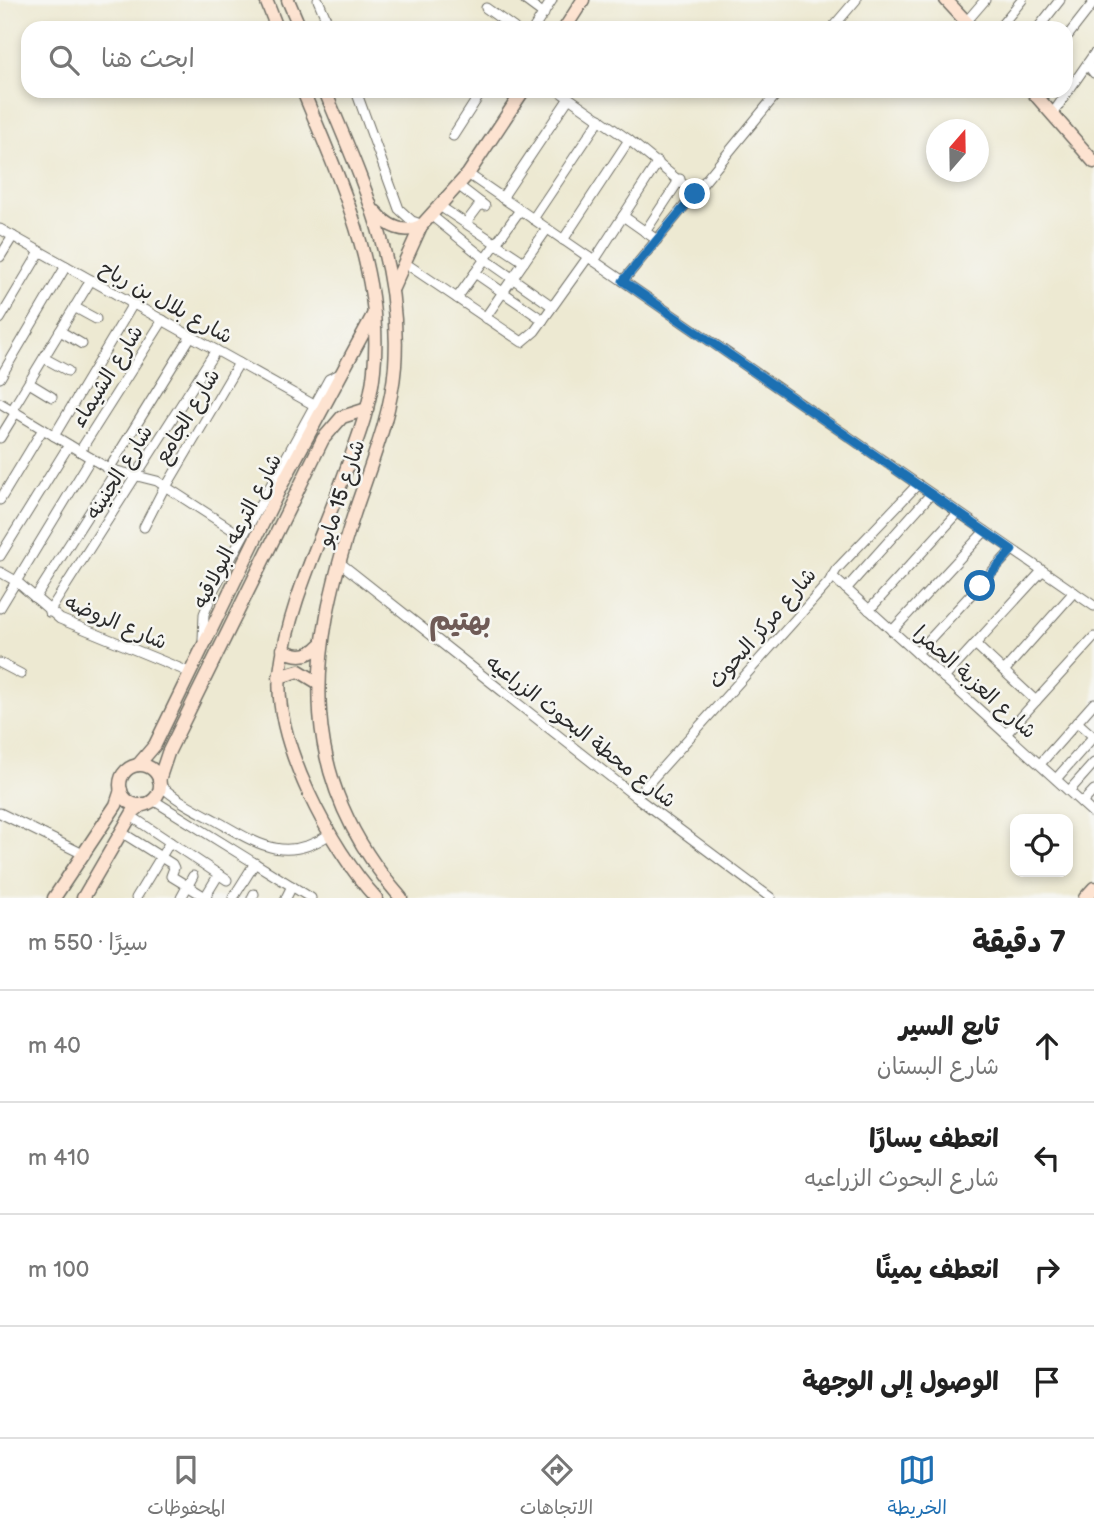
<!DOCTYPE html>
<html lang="ar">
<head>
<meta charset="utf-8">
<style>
  body { margin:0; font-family:"Balsamiq Sans","Playpen Sans Arabic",sans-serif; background:#f2f2f2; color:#222; direction:rtl }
  .controls { position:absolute; right:21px; bottom:21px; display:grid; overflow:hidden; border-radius:14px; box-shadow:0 4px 10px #0003 }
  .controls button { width:63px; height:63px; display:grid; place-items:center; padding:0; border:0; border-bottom:2px solid #e0e0e0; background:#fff; color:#222; font:35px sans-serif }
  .compass { position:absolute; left:926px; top:119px; width:63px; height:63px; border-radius:50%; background:#fff; box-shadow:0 4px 10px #0003; rotate:20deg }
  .stop { position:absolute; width:21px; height:21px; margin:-16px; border:5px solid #1f6fb2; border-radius:50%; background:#fff }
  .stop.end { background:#1f6fb2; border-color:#fff; box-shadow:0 2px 7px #0008 }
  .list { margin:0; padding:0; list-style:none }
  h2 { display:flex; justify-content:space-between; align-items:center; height:91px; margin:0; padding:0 28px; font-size:30px }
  h2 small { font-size:23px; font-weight:400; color:#767676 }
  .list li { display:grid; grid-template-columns:46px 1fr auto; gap:21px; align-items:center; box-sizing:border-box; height:112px; padding:0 28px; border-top:2px solid #e0e0e0 }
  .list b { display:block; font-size:26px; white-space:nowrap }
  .list p { margin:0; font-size:23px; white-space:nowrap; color:#767676 }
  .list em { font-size:23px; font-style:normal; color:#767676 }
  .icon { flex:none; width:38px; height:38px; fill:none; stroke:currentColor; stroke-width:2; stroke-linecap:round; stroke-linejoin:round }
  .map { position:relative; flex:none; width:1094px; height:898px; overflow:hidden; direction:ltr }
  .search { position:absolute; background:#fff; box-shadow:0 4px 10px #0003; left:21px; right:21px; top:21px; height:77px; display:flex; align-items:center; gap:18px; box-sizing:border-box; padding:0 24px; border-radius:21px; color:#767676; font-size:26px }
  .sheet { height:539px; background:#fff }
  nav { display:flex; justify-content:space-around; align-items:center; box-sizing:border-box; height:98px; border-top:2px solid #e0e0e0; background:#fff; font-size:19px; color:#767676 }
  nav a { display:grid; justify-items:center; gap:4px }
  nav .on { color:#1f6fb2 }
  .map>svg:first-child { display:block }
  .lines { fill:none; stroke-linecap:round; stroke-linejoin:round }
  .street-casing { stroke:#6f6e65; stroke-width:11 }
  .secondary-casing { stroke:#6f6e65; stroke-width:15 }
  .street { stroke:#fff; stroke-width:9 }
  .secondary { stroke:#fde3d1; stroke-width:12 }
  .route { stroke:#1f6fb2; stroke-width:9 }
  .labels { text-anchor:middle; stroke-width:5; stroke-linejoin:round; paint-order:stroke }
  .street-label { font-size:21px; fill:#2b2b2b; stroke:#f6f6f2 }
  .district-label { font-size:28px; font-weight:bold; fill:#6f5b57; stroke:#f6f6f2 }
</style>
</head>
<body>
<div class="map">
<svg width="1094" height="898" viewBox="0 0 1094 898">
  <rect width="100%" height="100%" fill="#f6f6f2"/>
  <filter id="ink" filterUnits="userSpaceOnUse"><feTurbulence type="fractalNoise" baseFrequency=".0143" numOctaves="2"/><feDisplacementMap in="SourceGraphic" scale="14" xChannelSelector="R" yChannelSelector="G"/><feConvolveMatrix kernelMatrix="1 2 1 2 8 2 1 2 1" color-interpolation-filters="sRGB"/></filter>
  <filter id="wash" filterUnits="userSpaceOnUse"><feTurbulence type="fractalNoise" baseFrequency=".00686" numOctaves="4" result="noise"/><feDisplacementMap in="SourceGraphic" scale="28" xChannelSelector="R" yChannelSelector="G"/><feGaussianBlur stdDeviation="1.57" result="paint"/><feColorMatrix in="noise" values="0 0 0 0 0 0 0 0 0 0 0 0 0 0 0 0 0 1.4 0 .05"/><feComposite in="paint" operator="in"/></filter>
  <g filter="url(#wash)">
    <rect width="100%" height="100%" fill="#ede9d2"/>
  </g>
  <g filter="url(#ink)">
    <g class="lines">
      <g class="street-casing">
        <g id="street">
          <path d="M 318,0 L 330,28"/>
          <path d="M 525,0 L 544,14"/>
          <path d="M 486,8 L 514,28"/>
          <path d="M 966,22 L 985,0"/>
          <path d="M 534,28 L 552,0"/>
          <path d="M 832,28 L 856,0"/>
          <path d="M 999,28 L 1022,0"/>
          <path d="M 1038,28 L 1060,0"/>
          <path d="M 1066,38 L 1094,2"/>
          <path d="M 1087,64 L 1094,73"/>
          <path d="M 356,91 L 399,209 L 412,221 L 423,225"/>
          <path d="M 559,91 L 629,140 L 695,194"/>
          <path d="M 1053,113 L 1094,54"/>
          <path d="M 453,136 L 482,91"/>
          <path d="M 468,174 L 1094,606"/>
          <path d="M 459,186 L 485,206"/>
          <path d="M 502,198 L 569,98"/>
          <path d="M 441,207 L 524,262"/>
          <path d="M 432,216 L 485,259 L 552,306"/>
          <path d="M 623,216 L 657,240"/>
          <path d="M 533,219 L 600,119"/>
          <path d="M 466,223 L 481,203"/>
          <path d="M 0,229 L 314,405"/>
          <path d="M 645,232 L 680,179"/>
          <path d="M 563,240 L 629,140"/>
          <path d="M 0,257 L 13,236"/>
          <path d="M 594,261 L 658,162"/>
          <path d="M 405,263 L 522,342 L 535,331 L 588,257"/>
          <path d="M 475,273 L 543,320"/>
          <path d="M 623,281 L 779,91"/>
          <path d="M 457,298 L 520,210"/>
          <path d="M 74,307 L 96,319"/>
          <path d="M 485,318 L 547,229"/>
          <path d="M 0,319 L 40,252"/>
          <path d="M 60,331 L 82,344"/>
          <path d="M 44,358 L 68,371"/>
          <path d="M 0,378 L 66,266"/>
          <path d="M 29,383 L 52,397"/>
          <path d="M 0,403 L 109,469 L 157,481 L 242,536"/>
          <path d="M 12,410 L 91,280"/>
          <path d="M 54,436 L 133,304"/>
          <path d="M 0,438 L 16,412"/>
          <path d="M 80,451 L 163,320"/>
          <path d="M 109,469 L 191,336"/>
          <path d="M 166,487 L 239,363"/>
          <path d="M 0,500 L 43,429"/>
          <path d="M 144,527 L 165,486"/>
          <path d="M 0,556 L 69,445"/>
          <path d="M 339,562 L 636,797 L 771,898"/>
          <path d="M 0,572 L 16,581 L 60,619 L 189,672"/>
          <path d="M 832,576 L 1094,814"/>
          <path d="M 846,589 L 931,494"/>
          <path d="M 35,598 L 116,471"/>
          <path d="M 0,608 L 91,458"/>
          <path d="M 869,610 L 958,513"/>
          <path d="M 49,612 L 216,350"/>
          <path d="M 892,631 L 985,531"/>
          <path d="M 203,640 L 204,614 L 214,589 L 329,379 L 342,373"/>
          <path d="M 975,644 L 1036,701"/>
          <path d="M 917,653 L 1012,550"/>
          <path d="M 0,663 L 21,674"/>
          <path d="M 1004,671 L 1074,592"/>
          <path d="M 944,678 L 1042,571"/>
          <path d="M 1077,722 L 1094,737"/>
          <path d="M 1006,734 L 1094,637"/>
          <path d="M 1040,764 L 1094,703"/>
          <path d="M 1056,779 L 1094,736"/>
          <path d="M 160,785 C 176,800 196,810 215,820 C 256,843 285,865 330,834"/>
          <path d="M 1069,791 L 1094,763"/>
          <path d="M 636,797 L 829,582 L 836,570 L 918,484"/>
          <path d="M 153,800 L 311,898"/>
          <path d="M 1082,803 L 1094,790"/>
          <path d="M 0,813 L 85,855"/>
          <path d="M 131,816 L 227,880"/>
          <path d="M 121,832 L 172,864 L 174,868 L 171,876 L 207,898"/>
          <path d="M 205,897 L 219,874"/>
          <path d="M 136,898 L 170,842"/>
          <path d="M 181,898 L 193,876"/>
          <path d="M 233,898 L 255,863"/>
          <path d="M 252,898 L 254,894"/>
          <path d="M 286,898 L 292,886"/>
        </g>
      </g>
      <g class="secondary-casing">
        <g id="secondary">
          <path d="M 266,0 L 277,28"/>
          <path d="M 288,0 L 300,28"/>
          <path d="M 946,0 L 972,28"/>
          <path d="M 565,28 L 583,0"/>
          <path d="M 303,91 C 339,179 384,272 374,370 C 370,413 352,452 338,492 C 316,550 287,611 280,673 C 273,741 331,849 376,898"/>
          <path d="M 325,91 C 363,183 402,264 395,366 C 391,417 370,466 354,514 C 307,657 295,776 401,898"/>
          <path d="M 1032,91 L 1094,162"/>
          <path d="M 376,212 C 388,227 404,234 421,226"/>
          <path d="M 393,288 L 421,226 L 468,174 L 523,91"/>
          <path d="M 283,649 C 296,658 309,657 320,645"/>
          <path d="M 279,677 L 299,671 L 317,682"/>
          <path d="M 138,765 L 155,745 L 281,486 L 373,315"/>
          <circle cx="140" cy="785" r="20"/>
          <path d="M 159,780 L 168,753 L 323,439 L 342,417 L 367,409"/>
          <path d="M 54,898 L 116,805 L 121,790"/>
          <path d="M 83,898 L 133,812 L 143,804"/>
          <path d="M 1085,898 L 1094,888"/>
        </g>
      </g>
      <use href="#street" class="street"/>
      <use href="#secondary" class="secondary"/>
    </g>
  </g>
  <g class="lines" filter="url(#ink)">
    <path class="route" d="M 695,194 L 623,281 L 1012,550 L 980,586"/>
  </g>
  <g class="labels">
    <g class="street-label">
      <text transform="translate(166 302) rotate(29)" y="7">شارع بلال بن رباح</text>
      <text transform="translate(107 376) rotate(-58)" y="7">شارع الشيماء</text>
      <text transform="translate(187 416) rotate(-59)" y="7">شارع الجامع</text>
      <text transform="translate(119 472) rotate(-58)" y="7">شارع الجنينه</text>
      <text transform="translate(341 493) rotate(-72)" y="7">شارع 15 مايو</text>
      <text transform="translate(237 531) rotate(-63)" y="7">شارع الترعه البولاقيه</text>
      <text transform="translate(116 622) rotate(23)" y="7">شارع الروضه</text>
      <text transform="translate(762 628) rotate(-49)" y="7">شارع مركز البحوث</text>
      <text transform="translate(975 682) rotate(42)" y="7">شارع العزبة الحمرا</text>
      <text transform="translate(581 731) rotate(38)" y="7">شارع محطة البحوث الزراعيه</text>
    </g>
    <g class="district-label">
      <text x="460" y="630">بهتيم</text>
    </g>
  </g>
</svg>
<div class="controls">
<button><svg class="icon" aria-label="locate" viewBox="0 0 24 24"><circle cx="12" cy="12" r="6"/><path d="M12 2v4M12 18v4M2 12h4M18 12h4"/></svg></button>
</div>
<svg class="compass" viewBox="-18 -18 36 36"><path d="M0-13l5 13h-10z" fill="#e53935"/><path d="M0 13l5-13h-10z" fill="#767676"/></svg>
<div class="stop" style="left:980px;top:586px"></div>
<div class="stop end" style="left:695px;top:194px"></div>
<div class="search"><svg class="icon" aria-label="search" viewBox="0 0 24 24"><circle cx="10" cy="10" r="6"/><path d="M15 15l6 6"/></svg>ابحث هنا</div>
</div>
<section class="sheet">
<h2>7 دقيقة<small>سيرًا · 550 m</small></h2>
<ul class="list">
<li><svg class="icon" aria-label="ahead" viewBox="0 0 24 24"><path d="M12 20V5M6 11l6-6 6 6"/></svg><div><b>تابع السير</b><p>شارع البستان</p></div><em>40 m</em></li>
<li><svg class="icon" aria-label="left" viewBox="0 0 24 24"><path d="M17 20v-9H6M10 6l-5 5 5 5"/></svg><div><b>انعطف يسارًا</b><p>شارع البحوث الزراعيه</p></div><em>410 m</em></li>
<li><svg class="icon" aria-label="right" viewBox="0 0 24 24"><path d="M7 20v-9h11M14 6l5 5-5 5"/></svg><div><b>انعطف يمينًا</b></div><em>100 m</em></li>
<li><svg class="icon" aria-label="arrive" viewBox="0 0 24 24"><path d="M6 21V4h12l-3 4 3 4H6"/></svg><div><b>الوصول إلى الوجهة</b></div></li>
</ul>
</section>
<nav>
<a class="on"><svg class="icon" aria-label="map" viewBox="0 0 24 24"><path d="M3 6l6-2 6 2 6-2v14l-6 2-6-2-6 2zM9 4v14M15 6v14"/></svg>الخريطة</a>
<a><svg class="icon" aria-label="directions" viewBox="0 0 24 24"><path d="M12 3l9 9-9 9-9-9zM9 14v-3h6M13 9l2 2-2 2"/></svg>الاتجاهات</a>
<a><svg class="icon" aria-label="saved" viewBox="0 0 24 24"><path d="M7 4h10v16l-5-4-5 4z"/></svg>المحفوظات</a>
</nav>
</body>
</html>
